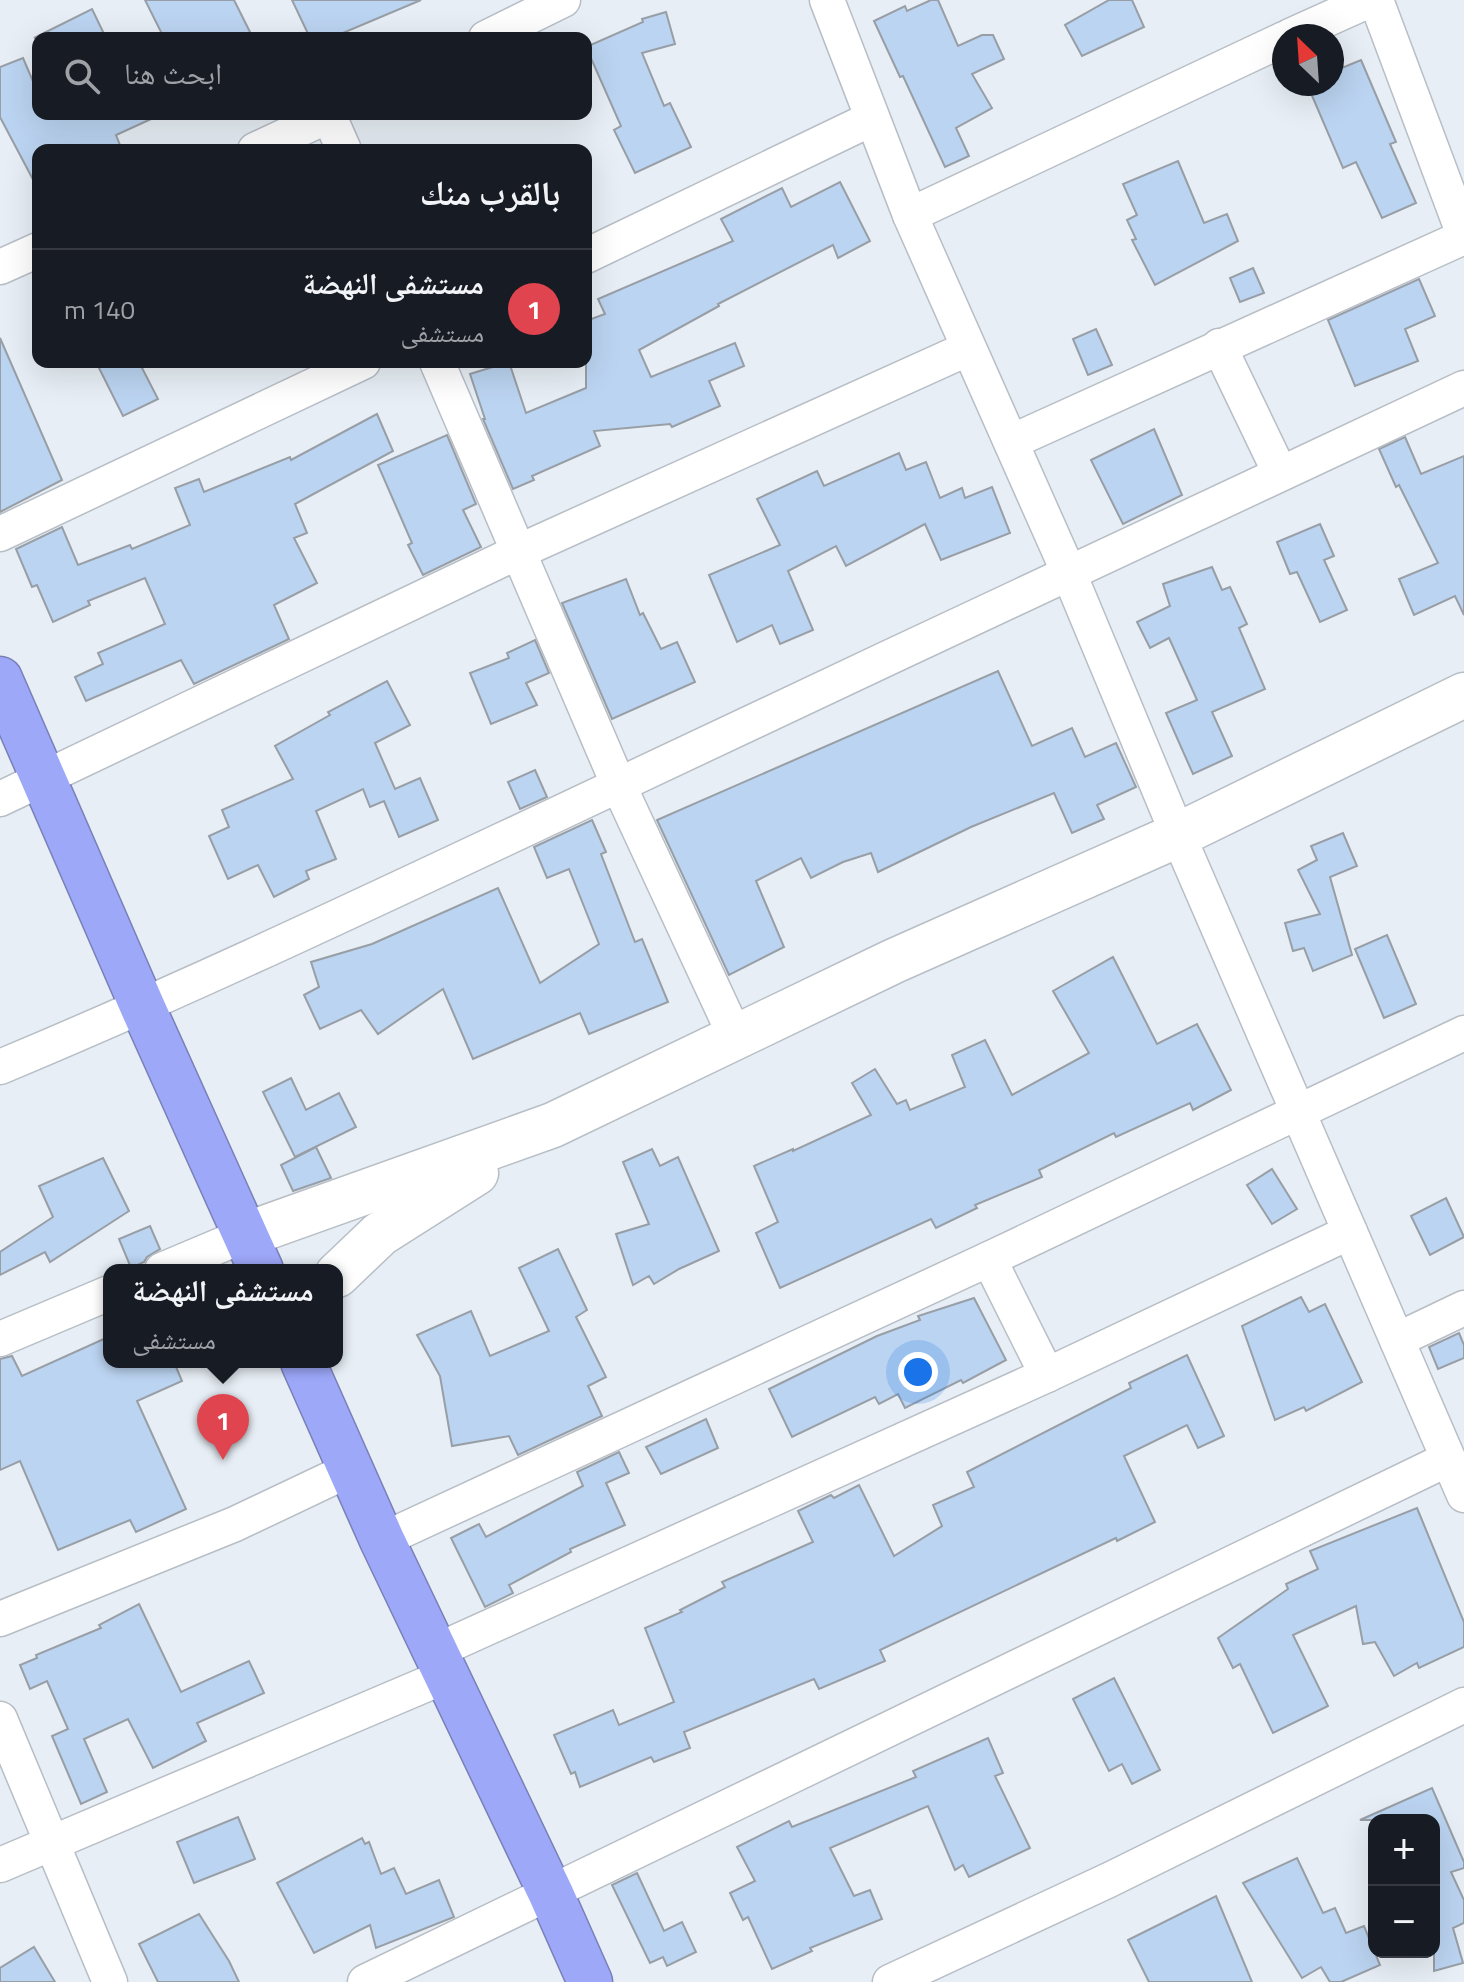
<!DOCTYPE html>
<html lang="ar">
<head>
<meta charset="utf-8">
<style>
  body { margin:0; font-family:"Titillium Web","Noto Naskh Arabic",sans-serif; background:#242831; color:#f1f3f6; direction:rtl }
  .controls { position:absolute; right:24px; bottom:24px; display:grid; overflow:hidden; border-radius:16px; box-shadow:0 8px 32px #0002 }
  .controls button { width:72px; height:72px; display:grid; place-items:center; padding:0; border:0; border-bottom:2px solid #363941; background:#171b24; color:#f1f3f6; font:40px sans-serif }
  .compass { position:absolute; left:1272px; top:24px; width:72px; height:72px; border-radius:50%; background:#171b24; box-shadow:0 8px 32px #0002; rotate:335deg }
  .you { position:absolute; left:918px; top:1372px; width:28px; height:28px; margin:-20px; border:6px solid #fff; border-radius:50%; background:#1a73e8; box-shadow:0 0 0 12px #1a73e833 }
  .badge { display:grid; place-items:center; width:52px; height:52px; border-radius:50%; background:#c83a66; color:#fff; font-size:26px; font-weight:700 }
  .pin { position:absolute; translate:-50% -66px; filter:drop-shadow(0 2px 4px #0008) }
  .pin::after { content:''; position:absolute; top:42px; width:28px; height:24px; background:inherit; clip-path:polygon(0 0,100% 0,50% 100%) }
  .popup { position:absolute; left:103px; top:1264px; width:240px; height:104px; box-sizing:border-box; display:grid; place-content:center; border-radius:16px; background:#171b24; filter:drop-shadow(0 2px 6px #0005); font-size:26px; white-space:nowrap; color:#9ea1a6 }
  .popup b { font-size:30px; color:#f1f3f6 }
  .popup::after { content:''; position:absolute; left:50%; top:100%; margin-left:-16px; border:16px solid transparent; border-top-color:#171b24 }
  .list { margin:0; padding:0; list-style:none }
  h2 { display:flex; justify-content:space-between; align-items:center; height:104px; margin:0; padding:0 32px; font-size:34px }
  h2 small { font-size:26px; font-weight:400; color:#9ea1a6 }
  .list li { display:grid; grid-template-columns:52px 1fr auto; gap:24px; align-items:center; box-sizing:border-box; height:120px; padding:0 32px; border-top:2px solid #363941 }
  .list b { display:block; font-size:30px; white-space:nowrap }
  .list p { margin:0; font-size:26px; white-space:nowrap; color:#9ea1a6 }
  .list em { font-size:26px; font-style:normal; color:#9ea1a6 }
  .icon { flex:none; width:44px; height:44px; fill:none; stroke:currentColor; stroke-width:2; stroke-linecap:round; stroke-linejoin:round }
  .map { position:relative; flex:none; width:1464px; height:1982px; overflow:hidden; direction:ltr }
  .search { position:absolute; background:#171b24; box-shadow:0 8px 32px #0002; left:32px; top:32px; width:560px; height:88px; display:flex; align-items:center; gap:20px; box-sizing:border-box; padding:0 28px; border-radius:16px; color:#9ea1a6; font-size:30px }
  .panel { position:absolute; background:#171b24; box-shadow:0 8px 32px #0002; left:32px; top:144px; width:560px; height:224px; border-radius:16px; direction:rtl }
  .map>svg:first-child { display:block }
  .building { fill:#bbd4f1; stroke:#989ea5; stroke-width:2 }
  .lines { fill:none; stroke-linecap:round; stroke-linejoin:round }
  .street-casing { stroke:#b8bec6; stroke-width:37 }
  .secondary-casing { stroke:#b8bec6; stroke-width:47 }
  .highway-casing { stroke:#7880b6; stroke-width:47 }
  .street { stroke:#fff; stroke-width:34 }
  .secondary { stroke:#fff; stroke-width:44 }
  .highway { stroke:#9da8f9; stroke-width:44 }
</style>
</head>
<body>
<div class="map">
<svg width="1464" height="1982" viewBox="0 0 1464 1982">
  <rect width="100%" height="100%" fill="#e7eef5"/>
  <g class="building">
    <path d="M 145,0 L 234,0 L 253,38 L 164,38 Z"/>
    <path d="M 292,0 L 421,0 L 331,38 L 310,38 Z"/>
    <path d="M 931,0 L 938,0 L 958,46 L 982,35 L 993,35 L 1004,59 L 972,74 L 992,108 L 956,128 L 969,156 L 945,167 L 903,76 L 900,77 L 874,21 L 905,6 L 907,11 Z"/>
    <path d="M 1109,0 L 1132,0 L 1144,27 L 1082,56 L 1065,25 Z"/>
    <path d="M 92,9 L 106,38 L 34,38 Z"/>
    <path d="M 666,12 L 675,44 L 642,53 L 664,106 L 670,103 L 691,147 L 635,173 L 614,130 L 621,126 L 586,47 L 643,22 L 642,19 Z"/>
    <path d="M 23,58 L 38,93 L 38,114 L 162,114 L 116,135 L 122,150 L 38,150 L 38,189 L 0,117 L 0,67 Z"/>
    <path d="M 1361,60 L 1396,142 L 1390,144 L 1416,203 L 1382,218 L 1356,162 L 1343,168 L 1307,84 L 1332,84 L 1332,72 Z"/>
    <path d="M 1178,161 L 1204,223 L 1227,214 L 1238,241 L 1155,285 L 1132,240 L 1136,239 L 1127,220 L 1137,215 L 1123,184 Z"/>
    <path d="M 840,182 L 870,241 L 838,258 L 833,245 L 718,304 L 719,306 L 639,350 L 651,377 L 735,343 L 744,366 L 709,381 L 720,406 L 672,427 L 670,424 L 594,431 L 600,446 L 532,476 L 534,480 L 513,489 L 483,419 L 485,419 L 470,374 L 509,362 L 526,413 L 586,388 L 586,321 L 605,314 L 598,299 L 733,241 L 721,219 L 782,188 L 791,207 Z"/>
    <path d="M 1253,268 L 1264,293 L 1240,302 L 1230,278 Z"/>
    <path d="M 1419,279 L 1435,316 L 1405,329 L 1418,361 L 1355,386 L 1328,320 Z"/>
    <path d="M 1096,329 L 1112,365 L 1088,375 L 1073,339 Z"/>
    <path d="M 0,338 L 62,480 L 0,512 Z"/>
    <path d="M 96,362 L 139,362 L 158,399 L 123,416 Z"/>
    <path d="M 377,414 L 393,451 L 295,504 L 307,533 L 294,538 L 317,583 L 274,605 L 289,639 L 194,684 L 181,660 L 86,701 L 75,677 L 103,664 L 98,653 L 165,624 L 145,578 L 88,601 L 90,605 L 53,622 L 37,585 L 32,587 L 16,549 L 62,527 L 78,565 L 130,545 L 132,549 L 190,525 L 175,488 L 199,479 L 204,492 L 290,457 L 291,460 Z"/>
    <path d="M 1154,429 L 1182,495 L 1123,524 L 1091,460 Z"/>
    <path d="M 447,435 L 476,504 L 463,510 L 481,547 L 423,575 L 408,545 L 412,543 L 378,465 Z"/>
    <path d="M 1405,437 L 1421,474 L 1464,456 L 1464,615 L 1455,596 L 1414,615 L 1399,579 L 1438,563 L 1399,485 L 1396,487 L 1379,449 Z"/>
    <path d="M 899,453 L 906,470 L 926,462 L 940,498 L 962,488 L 965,498 L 992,487 L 1010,533 L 941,560 L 925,524 L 846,566 L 836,546 L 788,571 L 813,630 L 780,644 L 772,625 L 737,642 L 709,575 L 780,545 L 757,499 L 817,471 L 824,486 Z"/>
    <path d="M 1320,524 L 1334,556 L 1324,560 L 1347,610 L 1320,622 L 1297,572 L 1290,574 L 1277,542 Z"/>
    <path d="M 1212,567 L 1222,590 L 1230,587 L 1247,624 L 1239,628 L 1265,689 L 1212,712 L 1232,756 L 1193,774 L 1166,713 L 1197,700 L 1169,638 L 1150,648 L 1137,622 L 1170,606 L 1163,584 Z"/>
    <path d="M 626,579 L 640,615 L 643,613 L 661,649 L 677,642 L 695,682 L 612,719 L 562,603 Z"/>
    <path d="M 535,640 L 549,673 L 526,683 L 537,705 L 491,724 L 470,673 L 509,658 L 507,653 Z"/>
    <path d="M 998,671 L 1032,746 L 1072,728 L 1085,757 L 1116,743 L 1136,787 L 1097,805 L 1104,819 L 1072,833 L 1054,793 L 971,827 L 878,872 L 871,853 L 843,862 L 811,878 L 801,858 L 756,881 L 784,947 L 729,975 L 657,820 Z"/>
    <path d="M 387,681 L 410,725 L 375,743 L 395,789 L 420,778 L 438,820 L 399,837 L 384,801 L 370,807 L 363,789 L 316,811 L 336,859 L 306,871 L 309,879 L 274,897 L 258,865 L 228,879 L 209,836 L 229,827 L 222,810 L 293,779 L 275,746 L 330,715 L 328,712 Z"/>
    <path d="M 535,770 L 547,797 L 520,809 L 508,782 Z"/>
    <path d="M 592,820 L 606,852 L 601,854 L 635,942 L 642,939 L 668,1002 L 589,1034 L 580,1013 L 473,1059 L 443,989 L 378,1034 L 361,1010 L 320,1029 L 304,995 L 319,987 L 311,962 L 372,944 L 498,888 L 540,983 L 599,944 L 569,869 L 547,878 L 534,847 Z"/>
    <path d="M 1343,833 L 1357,866 L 1330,877 L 1352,955 L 1313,971 L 1304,948 L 1293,951 L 1285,923 L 1320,914 L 1298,870 L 1317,860 L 1311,846 Z"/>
    <path d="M 1387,935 L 1416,1004 L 1384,1018 L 1355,949 Z"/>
    <path d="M 1113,957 L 1157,1044 L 1197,1024 L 1231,1090 L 1193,1110 L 1190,1103 L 1116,1137 L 1114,1133 L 1039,1170 L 1042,1177 L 975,1205 L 977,1208 L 936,1228 L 931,1219 L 780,1288 L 756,1233 L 778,1222 L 754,1166 L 793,1149 L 793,1151 L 871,1115 L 852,1083 L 875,1069 L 897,1104 L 906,1100 L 910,1110 L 965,1087 L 952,1055 L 985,1040 L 1012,1095 L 1089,1053 L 1053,991 Z"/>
    <path d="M 291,1078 L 306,1110 L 339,1093 L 356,1127 L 295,1157 L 263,1092 Z"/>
    <path d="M 316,1147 L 331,1178 L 293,1191 L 281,1165 Z"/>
    <path d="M 652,1149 L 660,1166 L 678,1157 L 719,1251 L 679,1269 L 654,1284 L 649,1276 L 633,1285 L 616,1234 L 649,1224 L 623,1162 Z"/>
    <path d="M 103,1158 L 129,1211 L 50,1262 L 45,1252 L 0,1275 L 0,1252 L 53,1217 L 39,1186 Z"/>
    <path d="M 1272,1169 L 1297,1209 L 1272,1224 L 1247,1185 Z"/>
    <path d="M 1446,1198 L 1464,1237 L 1430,1255 L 1411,1216 Z"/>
    <path d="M 150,1226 L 160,1249 L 147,1257 L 144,1262 L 131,1268 L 119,1239 Z"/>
    <path d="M 558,1249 L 587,1310 L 576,1317 L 606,1377 L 588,1386 L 602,1416 L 518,1455 L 509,1436 L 452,1446 L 440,1376 L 417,1335 L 471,1311 L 490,1356 L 549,1331 L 519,1268 Z"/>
    <path d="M 1301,1297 L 1309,1312 L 1325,1304 L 1362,1382 L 1306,1411 L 1304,1407 L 1275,1420 L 1242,1326 Z"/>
    <path d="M 974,1298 L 1006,1360 L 963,1383 L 961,1380 L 905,1408 L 898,1394 L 879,1404 L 875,1397 L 792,1437 L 769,1389 L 877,1336 L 920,1320 L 918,1316 Z"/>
    <path d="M 1459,1333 L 1464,1345 L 1464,1358 L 1438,1369 L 1429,1347 Z"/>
    <path d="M 106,1338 L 109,1362 L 174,1362 L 182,1381 L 137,1401 L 186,1509 L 136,1532 L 130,1520 L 58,1550 L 20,1461 L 0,1470 L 0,1359 L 12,1356 L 22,1376 Z"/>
    <path d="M 1187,1355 L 1224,1436 L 1198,1448 L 1187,1425 L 1124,1456 L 1155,1522 L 1117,1541 L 1116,1538 L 880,1650 L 885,1661 L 819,1689 L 814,1679 L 684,1732 L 690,1748 L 654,1762 L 651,1757 L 580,1787 L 575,1772 L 571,1774 L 554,1735 L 613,1710 L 619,1725 L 674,1702 L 645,1628 L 682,1612 L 680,1610 L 725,1587 L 722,1582 L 813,1542 L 798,1511 L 831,1495 L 834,1498 L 859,1485 L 894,1556 L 942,1526 L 933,1505 L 974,1487 L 967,1472 L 1131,1388 L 1129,1383 Z"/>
    <path d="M 706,1419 L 718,1448 L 661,1474 L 646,1447 Z"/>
    <path d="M 619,1452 L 629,1473 L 606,1483 L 625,1525 L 570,1549 L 571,1552 L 509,1585 L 513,1593 L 485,1607 L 451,1538 L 479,1524 L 486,1537 L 583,1486 L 577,1472 Z"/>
    <path d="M 1417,1508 L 1464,1622 L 1464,1647 L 1419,1668 L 1417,1663 L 1394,1676 L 1375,1642 L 1363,1644 L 1356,1606 L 1293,1635 L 1328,1706 L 1273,1733 L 1240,1664 L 1233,1668 L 1218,1638 L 1288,1589 L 1286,1584 L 1318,1569 L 1310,1551 Z"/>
    <path d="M 139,1604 L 181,1692 L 249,1661 L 264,1693 L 197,1723 L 206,1741 L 153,1768 L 128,1719 L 84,1739 L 107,1792 L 81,1804 L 52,1736 L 68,1729 L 47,1681 L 30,1689 L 20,1665 L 37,1658 L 36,1655 L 101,1628 L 99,1625 Z"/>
    <path d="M 1114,1678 L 1160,1770 L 1132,1784 L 1122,1764 L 1109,1771 L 1073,1699 Z"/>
    <path d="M 988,1738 L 1003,1773 L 995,1776 L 1030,1848 L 969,1877 L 963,1865 L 955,1870 L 928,1806 L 830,1848 L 854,1896 L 870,1890 L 882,1919 L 810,1948 L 812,1951 L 772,1969 L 748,1917 L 743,1920 L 730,1893 L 755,1881 L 737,1847 L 789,1821 L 792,1827 L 916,1777 L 913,1771 Z"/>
    <path d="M 1432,1788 L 1464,1862 L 1464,1868 L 1451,1872 L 1464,1900 L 1464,1923 L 1453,1928 L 1463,1963 L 1434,1971 L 1434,1820 L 1360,1820 Z"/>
    <path d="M 238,1817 L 255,1859 L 194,1883 L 177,1842 Z"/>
    <path d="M 362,1838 L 365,1844 L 369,1842 L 381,1874 L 394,1868 L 406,1894 L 439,1880 L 454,1917 L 376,1948 L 370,1925 L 314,1953 L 277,1883 Z"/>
    <path d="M 1297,1858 L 1323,1913 L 1335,1908 L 1346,1933 L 1364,1926 L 1380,1965 L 1341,1982 L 1330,1982 L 1321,1967 L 1302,1978 L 1243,1883 Z"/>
    <path d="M 637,1873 L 664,1931 L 682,1922 L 696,1952 L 667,1966 L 663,1957 L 650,1963 L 612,1885 Z"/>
    <path d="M 1216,1896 L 1252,1982 L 1149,1982 L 1128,1940 Z"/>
    <path d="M 199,1914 L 229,1961 L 239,1982 L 158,1982 L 139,1944 Z"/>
    <path d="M 34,1947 L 55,1982 L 0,1982 L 0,1968 Z"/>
  </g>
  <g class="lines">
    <g class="street-casing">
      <g id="street">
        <path d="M 827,0 L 910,215 L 1068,571 L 1178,835 L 1464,1495"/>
        <path d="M 1376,0 L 1464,235"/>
        <path d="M 1290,36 L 1370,0"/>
        <path d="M 486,38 L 563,0"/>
        <path d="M 329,116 L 344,150"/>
        <path d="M 255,150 L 332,114"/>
        <path d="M 910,215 L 1284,39"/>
        <path d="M 586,256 L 871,119"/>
        <path d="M 0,267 L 38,250"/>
        <path d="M 1219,346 L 1280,473"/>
        <path d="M 437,362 L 619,786 L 736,1038"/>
        <path d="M 1011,442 L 1464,237"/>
        <path d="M 0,534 L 363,362"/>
        <path d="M 0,799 L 520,551 L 967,349"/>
        <path d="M 0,1067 C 170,996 336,918 502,840 C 823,690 1142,536 1464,388"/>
        <path d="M 989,1259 L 1047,1375"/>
        <path d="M 162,1270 L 245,1235"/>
        <path d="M 0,1339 L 109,1293"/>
        <path d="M 1397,1340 L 1464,1308"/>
        <path d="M 382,1540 L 989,1259 L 1464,1033"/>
        <path d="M 0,1619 L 235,1524 L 351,1469"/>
        <path d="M 436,1651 L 1047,1375 L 1350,1232"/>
        <path d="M 0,1719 L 110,1982"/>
        <path d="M 0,1865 L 448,1675"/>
        <path d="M 365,1982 L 1448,1459"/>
        <path d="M 890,1982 L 1109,1880 L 1464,1705"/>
      </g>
    </g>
    <g class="secondary-casing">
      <g id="secondary">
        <path d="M 245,1235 L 553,1125 L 894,961 L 1178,835 L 1464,695"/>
        <path d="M 337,1275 L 380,1234 L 476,1173"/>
      </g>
    </g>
    <g class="highway-casing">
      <g id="highway">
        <path d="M 0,679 L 143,1008 L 261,1270"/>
        <path d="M 303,1362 L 382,1540 L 551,1894 L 590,1982"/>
      </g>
    </g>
    <use href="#street" class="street"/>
    <use href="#secondary" class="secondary"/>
    <use href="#highway" class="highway"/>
  </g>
</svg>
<div class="controls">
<button>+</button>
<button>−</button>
</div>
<svg class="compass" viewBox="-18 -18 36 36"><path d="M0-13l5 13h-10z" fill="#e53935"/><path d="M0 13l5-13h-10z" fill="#9ea1a6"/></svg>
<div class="you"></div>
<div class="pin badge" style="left:223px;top:1460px;background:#e0444e">1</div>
<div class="popup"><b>مستشفى النهضة</b>مستشفى</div>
<div class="search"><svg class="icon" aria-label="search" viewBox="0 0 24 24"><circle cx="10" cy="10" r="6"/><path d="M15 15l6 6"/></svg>ابحث هنا</div>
<section class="panel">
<h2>بالقرب منك<small></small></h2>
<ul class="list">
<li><span class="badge" style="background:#e0444e">1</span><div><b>مستشفى النهضة</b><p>مستشفى</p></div><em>140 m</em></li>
</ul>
</section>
</div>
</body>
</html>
